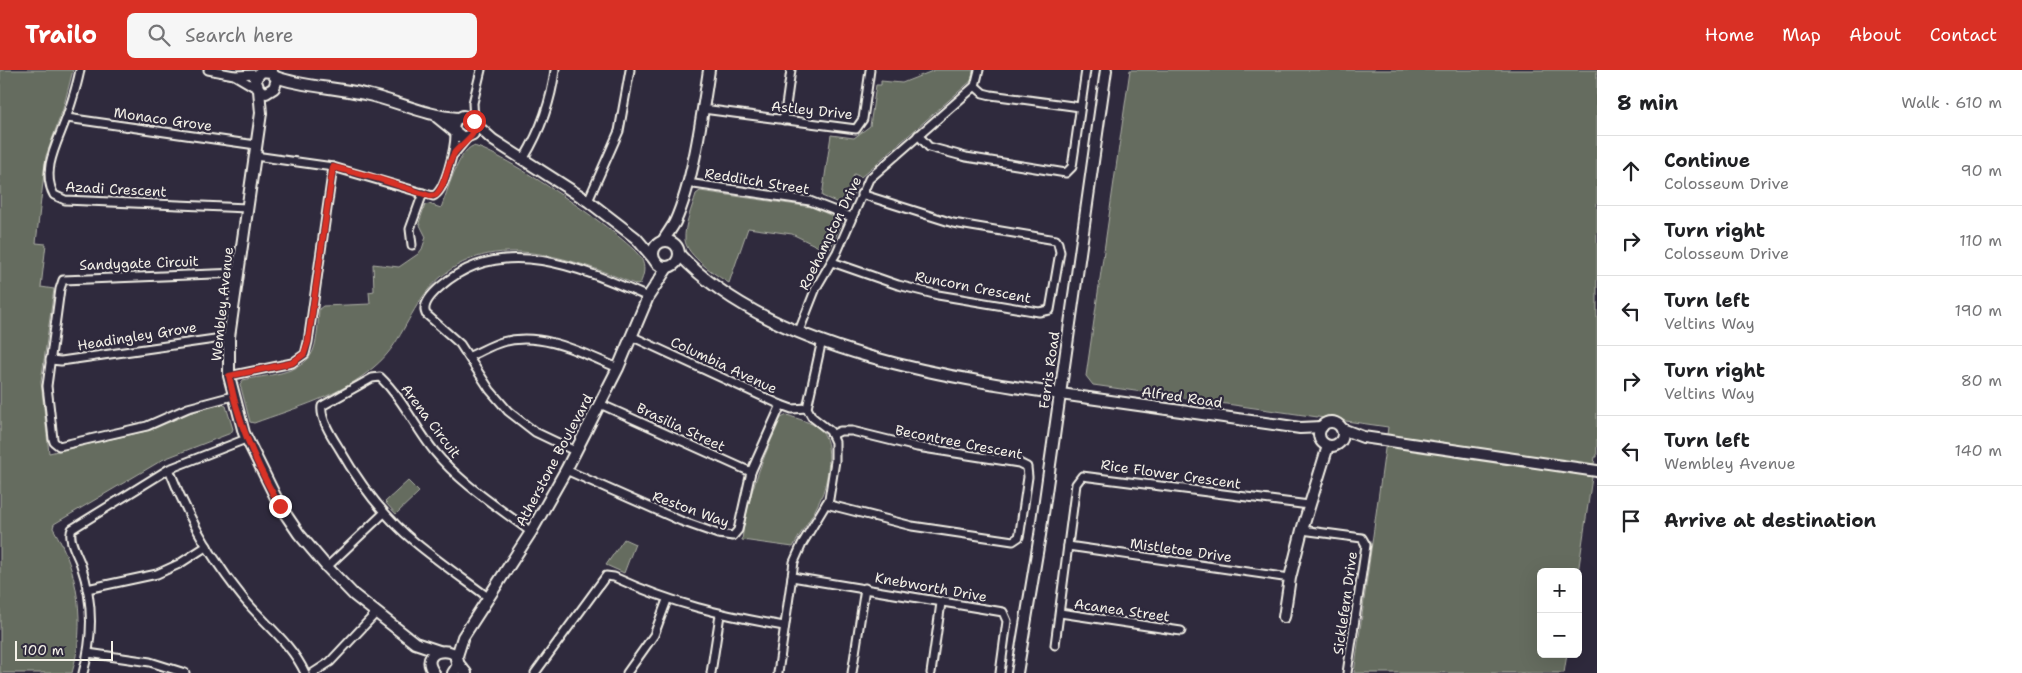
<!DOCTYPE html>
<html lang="en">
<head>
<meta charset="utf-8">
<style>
  body { margin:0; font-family:"Shantell Sans",sans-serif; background:#f6f6f6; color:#202124 }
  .controls { position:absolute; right:15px; bottom:15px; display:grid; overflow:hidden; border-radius:8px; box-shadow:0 5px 20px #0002 }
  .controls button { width:45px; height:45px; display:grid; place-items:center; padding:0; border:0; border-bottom:1px solid #e0e0e0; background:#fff; color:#202124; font:25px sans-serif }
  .scale { position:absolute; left:15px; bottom:12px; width:98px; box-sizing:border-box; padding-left:5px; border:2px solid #f4f1e8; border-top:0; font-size:14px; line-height:18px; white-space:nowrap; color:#f4f1e8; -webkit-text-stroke:4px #2f2a3d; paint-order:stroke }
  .stop { position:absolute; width:15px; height:15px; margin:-11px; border:4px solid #d93025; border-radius:50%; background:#fff }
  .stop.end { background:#d93025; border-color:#fff; box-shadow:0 1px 5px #0008 }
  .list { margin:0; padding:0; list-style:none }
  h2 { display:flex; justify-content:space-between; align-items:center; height:65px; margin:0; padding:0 20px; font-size:21px }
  h2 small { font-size:16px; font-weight:400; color:#757577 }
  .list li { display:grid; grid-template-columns:32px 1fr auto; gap:15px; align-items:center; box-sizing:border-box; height:70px; padding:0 20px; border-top:1px solid #e0e0e0 }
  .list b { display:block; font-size:19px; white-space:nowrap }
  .list p { margin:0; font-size:16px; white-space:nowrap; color:#757577 }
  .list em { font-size:16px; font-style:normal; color:#757577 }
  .icon { flex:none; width:28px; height:28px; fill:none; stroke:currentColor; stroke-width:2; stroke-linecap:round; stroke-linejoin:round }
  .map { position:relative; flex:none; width:1597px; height:603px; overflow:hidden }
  header { display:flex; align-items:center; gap:30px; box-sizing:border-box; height:70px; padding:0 25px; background:#d93025; color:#fff }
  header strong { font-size:24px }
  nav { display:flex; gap:28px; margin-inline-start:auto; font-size:18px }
  .search { width:350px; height:45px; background:#f6f6f6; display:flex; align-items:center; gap:12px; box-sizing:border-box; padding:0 18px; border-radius:8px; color:#757577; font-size:19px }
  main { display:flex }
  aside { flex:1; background:#fff }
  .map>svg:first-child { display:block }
  .green { fill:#656c5f; stroke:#acaea4 }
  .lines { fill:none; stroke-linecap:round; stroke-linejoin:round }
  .street-casing { stroke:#f4f1e8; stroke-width:11 }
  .secondary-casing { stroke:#f4f1e8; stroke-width:14 }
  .street { stroke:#2f2a3d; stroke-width:7 }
  .secondary { stroke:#2f2a3d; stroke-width:10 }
  .route { stroke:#d93025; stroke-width:6 }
  .labels { text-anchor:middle; stroke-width:4.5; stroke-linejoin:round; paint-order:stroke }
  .street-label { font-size:14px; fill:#f4f1e8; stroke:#2f2a3d }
</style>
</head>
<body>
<header>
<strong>Trailo</strong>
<div class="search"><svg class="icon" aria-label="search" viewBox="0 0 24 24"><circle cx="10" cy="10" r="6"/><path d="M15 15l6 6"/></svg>Search here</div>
<nav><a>Home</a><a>Map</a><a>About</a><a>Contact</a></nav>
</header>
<main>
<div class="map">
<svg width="1597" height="603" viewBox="0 0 1597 603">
  <rect width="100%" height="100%" fill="#2f2a3d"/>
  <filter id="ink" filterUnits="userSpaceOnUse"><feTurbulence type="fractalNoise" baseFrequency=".02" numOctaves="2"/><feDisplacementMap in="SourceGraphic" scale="10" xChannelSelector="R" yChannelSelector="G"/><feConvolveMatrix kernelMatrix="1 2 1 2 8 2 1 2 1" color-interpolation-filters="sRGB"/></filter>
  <g filter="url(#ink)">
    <g class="green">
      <path d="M 0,0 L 73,0 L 63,39 L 46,86 L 36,173 L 46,174 L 41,217 L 54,219 L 41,312 L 49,383 L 151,360 L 192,342 L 222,334 L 226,336 L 233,359 L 231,363 L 164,389 L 54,454 L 53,458 C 79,502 86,554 72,603 L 0,603 Z"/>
      <path d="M 935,0 L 973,0 L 972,10 L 861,107 L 854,104 L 852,110 L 858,113 L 849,134 L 845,136 L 822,126 L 831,65 L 854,68 L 870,56 L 876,15 L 881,15 L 881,11 L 902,13 Z"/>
      <path d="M 1130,0 L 1597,0 L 1597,387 L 1595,387 L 1578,503 L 1541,502 L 1541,584 L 1567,584 L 1564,603 L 1354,603 L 1388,357 L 1093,315 L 1086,306 Z"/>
      <path d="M 473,76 C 499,80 626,165 641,188 C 646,197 644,205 640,214 L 637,215 C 571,188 484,154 428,220 C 407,245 401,275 374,297 C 341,326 295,338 254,353 L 250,352 L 240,314 L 243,310 C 264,305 303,305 313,281 C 318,268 318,252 319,239 L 323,236 L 370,234 L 369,222 L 374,221 L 373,194 L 399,197 L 418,184 L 422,179 L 426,167 L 419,153 L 425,135 L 429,134 L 441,138 C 447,123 458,81 473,76 Z"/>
      <path d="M 700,121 L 811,137 L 840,149 L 842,153 L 830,179 L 827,181 L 792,164 L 748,158 L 729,213 C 717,206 686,185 685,170 C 684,155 692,138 696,124 Z"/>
      <path d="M 787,345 C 798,349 811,352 820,359 C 835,373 828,413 820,430 C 813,447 801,461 793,477 L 742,470 C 747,426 763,388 781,348 Z"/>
      <path d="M 408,411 L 419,422 L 396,444 L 385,432 Z"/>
      <path d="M 624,469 L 635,474 L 624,503 L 606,495 Z"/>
    </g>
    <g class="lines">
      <g class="street-casing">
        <g id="street">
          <path d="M 80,0 C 77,16 72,31 67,46 C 59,70 40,100 54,125 L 65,130 L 247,138"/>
          <path d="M 208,0 L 234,5 L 256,18"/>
          <path d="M 235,5 L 257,4"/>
          <path d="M 975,16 L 983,23 L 991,25 L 1080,37"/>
          <path d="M 703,39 L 856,59 L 863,49 L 870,0"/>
          <path d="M 67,48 L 256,75"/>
          <path d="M 784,50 L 791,0"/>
          <path d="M 474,51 L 473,33 L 481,0"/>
          <path d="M 918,65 L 929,77 L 966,87 L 1066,103 L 1072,97 L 1086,0"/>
          <path d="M 454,84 L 468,67"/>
          <path d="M 255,86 L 333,97 L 433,126 C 446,121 455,77 455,64"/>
          <path d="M 524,88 C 541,60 551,32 555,0"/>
          <path d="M 687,113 L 810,131 L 851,147"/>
          <path d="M 588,131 L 619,61 L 630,0"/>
          <path d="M 412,175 L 410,159 L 423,123"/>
          <path d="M 832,192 L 898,215 L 938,225 L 1039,242 L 1050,240 L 1060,182 L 1058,173 L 1056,170 L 953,153 L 861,124"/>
          <path d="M 799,261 L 816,218 L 837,182 L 869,109 L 975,16 L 979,0"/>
          <path d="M 631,266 L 781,335 L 792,339 L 807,338"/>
          <path d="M 470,286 C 480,282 491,275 502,272 C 542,261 582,283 618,298"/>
          <path d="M 50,290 L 61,291 L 229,267"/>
          <path d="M 229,306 L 292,293 L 305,284 L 308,272 L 333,97"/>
          <path d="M 233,326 L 188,338 L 147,356 L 59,376 L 54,372 L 53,369 L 47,316 L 60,219 L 63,210 L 238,203"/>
          <path d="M 600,334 L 751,402"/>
          <path d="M 575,381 L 535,362 L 508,341 L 490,320 L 460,274 L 426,244 C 421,234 434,222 441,216 C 502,162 584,199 648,227"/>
          <path d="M 169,399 C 187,446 212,490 244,529 C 264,553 292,574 305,603"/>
          <path d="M 566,400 L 681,451 L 718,464 L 733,466 L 738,460 L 751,402 L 781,335"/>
          <path d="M 826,434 L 912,456 L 1013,471 L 1019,467 L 1020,462 L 1028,407 L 1027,397 L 1019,393 L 917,377 L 852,361 L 840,361 L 832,365"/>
          <path d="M 1302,460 L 1362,468 L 1366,475 L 1347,603"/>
          <path d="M 1068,476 L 1290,508"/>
          <path d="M 327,497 L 384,443"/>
          <path d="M 792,507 L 1003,542 L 1007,551 L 1000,603"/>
          <path d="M 87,519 L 157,504 L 179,494 L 207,476"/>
          <path d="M 489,528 C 465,510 439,492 416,473 C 384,447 359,413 339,378 C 332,367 320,349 322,336 L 372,308 L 380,307 C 403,329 415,357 434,381 C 461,414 498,437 531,462"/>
          <path d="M 1060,543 L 1181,561"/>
          <path d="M 1055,575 L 1076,414 L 1082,406 L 1309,435"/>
          <path d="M 88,583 L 150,592 L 185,603"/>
          <path d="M 83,603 C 93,568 93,530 81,495 C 78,485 67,469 72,459 L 169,399 L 246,369"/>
          <path d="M 313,603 L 330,592 L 376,543"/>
          <path d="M 535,603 L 606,506 L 614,507 C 673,534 721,545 784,556"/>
          <path d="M 627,603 L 654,565 L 667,530"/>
          <path d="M 711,603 L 720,545"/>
          <path d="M 778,603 L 794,492 L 802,474 L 829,429 L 835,391 L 835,372 L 830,361 L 812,347 L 807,338 L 822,270"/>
          <path d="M 852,603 L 865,518"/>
          <path d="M 931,603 L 941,533"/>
        </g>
      </g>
      <g class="secondary-casing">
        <g id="secondary">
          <path d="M 276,7 C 303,17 335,17 364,24 C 395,30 425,46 458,48"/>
          <path d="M 259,20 L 266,23 L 274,18 L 277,9 L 271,2 L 262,1 L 255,9 L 259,20 L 261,43 L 229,267 L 229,306 L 244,363 L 280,436 L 299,464 L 327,497 L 354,525 L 415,573 L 439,581"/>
          <path d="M 437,47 L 463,68 L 473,64 L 475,54 L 472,48 L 463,46 L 455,50 L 453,59"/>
          <path d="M 475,54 L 493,70 L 588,131 L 636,168 L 653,188"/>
          <circle cx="666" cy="184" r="13"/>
          <path d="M 663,171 C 667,164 672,158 675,152 C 694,110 702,45 709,0"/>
          <path d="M 679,184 C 771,284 960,310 1089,328 C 1153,337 1216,346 1280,355 L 1300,358 L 1322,357"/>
          <circle cx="1331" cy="364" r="12"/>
          <path d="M 1342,359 L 1363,367 L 1597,401"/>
          <path d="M 1284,547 L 1290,508 L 1302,460 L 1328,376"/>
          <path d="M 456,589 L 463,567 L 531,462 L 566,400 L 618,298 L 648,227 L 667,198"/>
          <path d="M 457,592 L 466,603"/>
          <path d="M 434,603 C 413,574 475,574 453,603"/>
          <path d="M 1017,603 L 1040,465 L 1106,0"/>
        </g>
      </g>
      <use href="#street" class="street"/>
      <use href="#secondary" class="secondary"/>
    </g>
  </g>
  <g class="lines" filter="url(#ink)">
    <path class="route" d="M 280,436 C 256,395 238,353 229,306 L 292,293 L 304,284 L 308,272 L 333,97 L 376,108 L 430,126 L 436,125 C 447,114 446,95 455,82 C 462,73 480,64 474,51"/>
  </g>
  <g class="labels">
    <g class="street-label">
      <text transform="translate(812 40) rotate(6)" y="5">Astley Drive</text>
      <text transform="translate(163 49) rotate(8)" y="5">Monaco Grove</text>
      <text transform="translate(757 111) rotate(9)" y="5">Redditch Street</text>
      <text transform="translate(116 119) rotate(3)" y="5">Azadi Crescent</text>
      <text transform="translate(830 163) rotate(-64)" y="5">Roehampton Drive</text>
      <text transform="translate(139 193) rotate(-2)" y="5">Sandygate Circuit</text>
      <text transform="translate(973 217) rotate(11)" y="5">Runcorn Crescent</text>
      <text transform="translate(222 234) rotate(-84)" y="5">Wembley Avenue</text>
      <text transform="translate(137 266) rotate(-9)" y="5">Headingley Grove</text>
      <text transform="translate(724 295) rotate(25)" y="5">Columbia Avenue</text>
      <text transform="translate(1049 300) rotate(-82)" y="5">Ferris Road</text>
      <text transform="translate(1182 327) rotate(8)" y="5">Alfred Road</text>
      <text transform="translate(431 351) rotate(53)" y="5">Arena Circuit</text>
      <text transform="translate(681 357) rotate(25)" y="5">Brasilia Street</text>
      <text transform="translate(959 372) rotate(11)" y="5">Becontree Crescent</text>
      <text transform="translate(554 390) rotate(-62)" y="5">Atherstone Boulevard</text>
      <text transform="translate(1171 404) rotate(8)" y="5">Rice Flower Crescent</text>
      <text transform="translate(691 439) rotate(20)" y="5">Reston Way</text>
      <text transform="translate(1181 480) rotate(8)" y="5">Mistletoe Drive</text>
      <text transform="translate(931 517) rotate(10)" y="5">Knebworth Drive</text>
      <text transform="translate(1345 533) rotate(-82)" y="5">Sicklefern Drive</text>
      <text transform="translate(1122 540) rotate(8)" y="5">Acanea Street</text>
    </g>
  </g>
</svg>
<div class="controls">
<button>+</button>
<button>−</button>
</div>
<div class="scale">100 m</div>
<div class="stop" style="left:474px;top:51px"></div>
<div class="stop end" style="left:280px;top:436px"></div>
</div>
<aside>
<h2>8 min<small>Walk · 610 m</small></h2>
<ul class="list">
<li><svg class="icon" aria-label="ahead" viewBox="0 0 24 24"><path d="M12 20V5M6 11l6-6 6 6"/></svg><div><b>Continue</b><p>Colosseum Drive</p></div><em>90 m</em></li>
<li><svg class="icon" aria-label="right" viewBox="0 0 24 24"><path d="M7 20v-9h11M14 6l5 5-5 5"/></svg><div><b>Turn right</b><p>Colosseum Drive</p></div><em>110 m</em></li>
<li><svg class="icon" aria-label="left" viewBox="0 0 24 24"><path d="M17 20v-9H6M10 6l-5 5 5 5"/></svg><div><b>Turn left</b><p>Veltins Way</p></div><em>190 m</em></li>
<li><svg class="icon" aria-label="right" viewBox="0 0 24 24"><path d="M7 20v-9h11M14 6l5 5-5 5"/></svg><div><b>Turn right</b><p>Veltins Way</p></div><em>80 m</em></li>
<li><svg class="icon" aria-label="left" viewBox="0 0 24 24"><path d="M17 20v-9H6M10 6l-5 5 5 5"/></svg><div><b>Turn left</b><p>Wembley Avenue</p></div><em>140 m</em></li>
<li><svg class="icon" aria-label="arrive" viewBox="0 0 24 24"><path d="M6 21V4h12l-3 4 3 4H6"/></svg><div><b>Arrive at destination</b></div></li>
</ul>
</aside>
</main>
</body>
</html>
